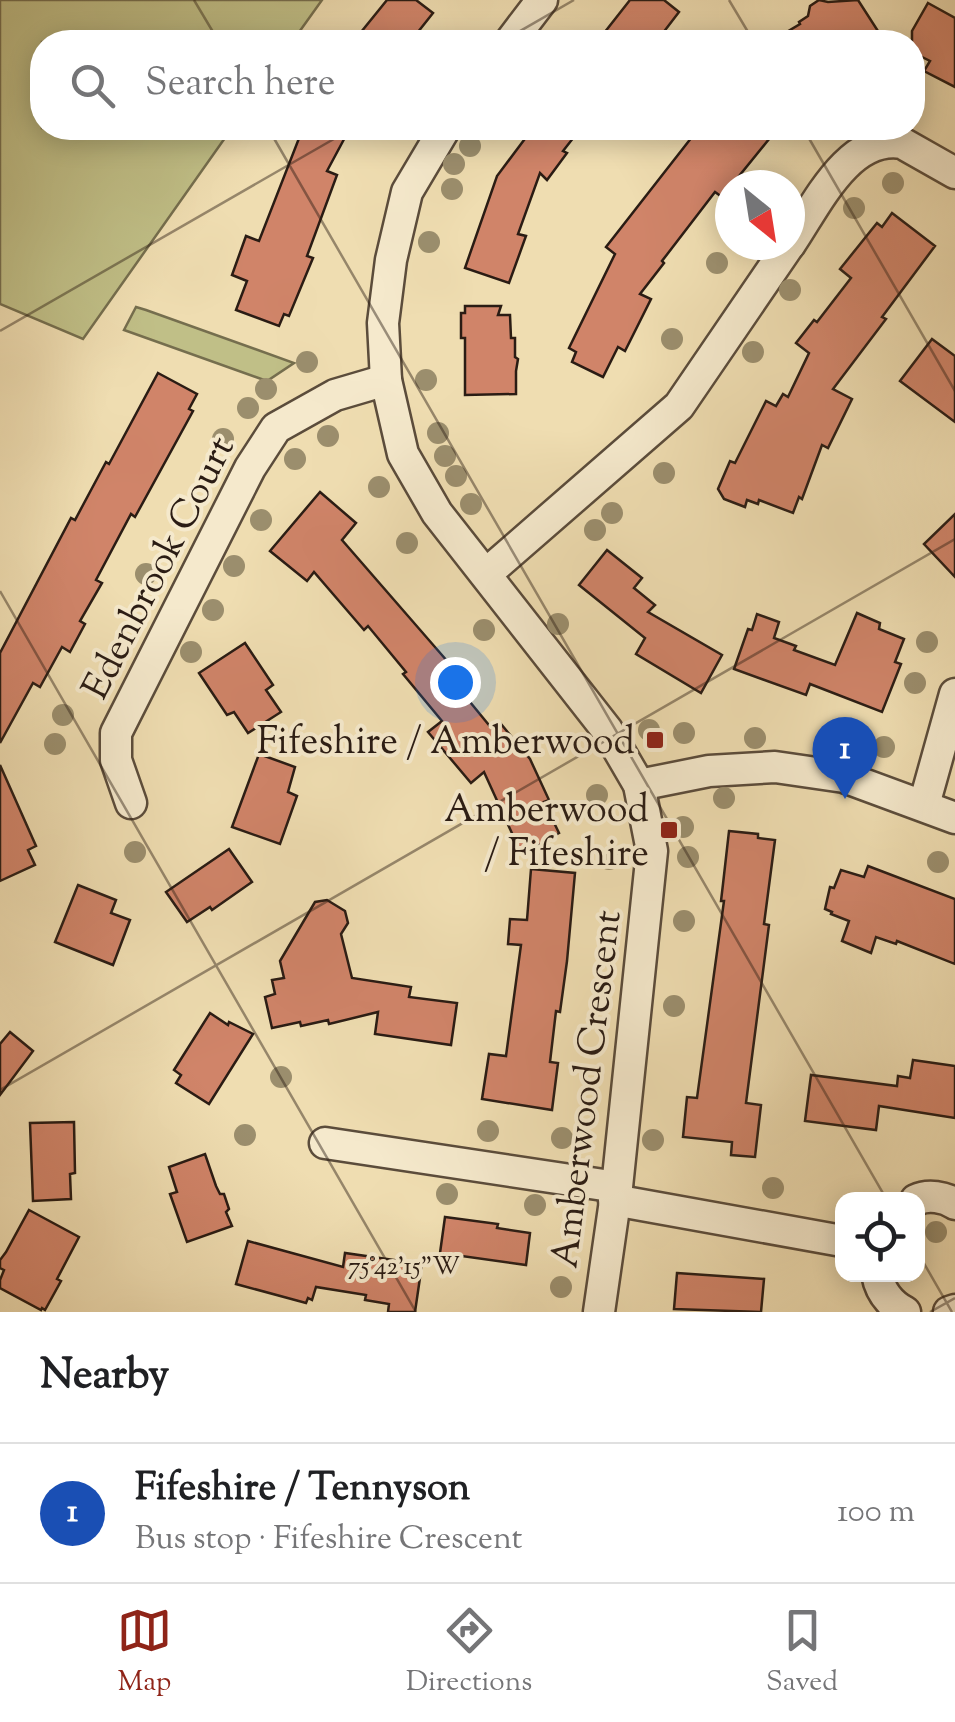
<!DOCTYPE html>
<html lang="en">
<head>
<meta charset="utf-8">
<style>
  body { margin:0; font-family:"Sorts Mill Goudy",serif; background:#f6f6f6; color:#202124 }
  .controls { position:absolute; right:30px; bottom:30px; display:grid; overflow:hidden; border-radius:20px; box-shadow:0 5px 25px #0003 }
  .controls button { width:90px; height:90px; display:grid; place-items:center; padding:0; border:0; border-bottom:2px solid #e0e0e0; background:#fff; color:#202124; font:50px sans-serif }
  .compass { position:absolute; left:715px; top:170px; width:90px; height:90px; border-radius:50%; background:#fff; box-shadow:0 5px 25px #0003; rotate:150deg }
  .you { position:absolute; left:455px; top:682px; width:35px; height:35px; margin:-25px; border:8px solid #fff; border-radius:50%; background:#1a73e8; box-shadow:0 0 0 15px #1a73e833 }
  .badge { display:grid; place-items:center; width:65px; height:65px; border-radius:50%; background:#8f2418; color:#fff; font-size:32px; font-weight:700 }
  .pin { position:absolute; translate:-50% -82px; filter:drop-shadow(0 2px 5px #0008) }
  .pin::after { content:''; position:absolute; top:52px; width:35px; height:30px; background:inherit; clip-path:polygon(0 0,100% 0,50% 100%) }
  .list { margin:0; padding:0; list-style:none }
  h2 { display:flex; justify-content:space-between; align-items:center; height:130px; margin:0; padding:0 40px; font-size:42px }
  h2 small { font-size:32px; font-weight:400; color:#757577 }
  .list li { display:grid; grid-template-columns:65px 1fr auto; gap:30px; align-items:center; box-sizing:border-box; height:140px; padding:0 40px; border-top:2px solid #e0e0e0 }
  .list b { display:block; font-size:38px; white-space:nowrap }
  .list p { margin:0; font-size:32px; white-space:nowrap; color:#757577 }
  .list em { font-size:32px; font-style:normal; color:#757577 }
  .icon { flex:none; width:55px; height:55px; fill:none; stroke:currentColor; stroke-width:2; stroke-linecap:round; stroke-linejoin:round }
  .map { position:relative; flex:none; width:955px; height:1312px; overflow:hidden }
  .search { position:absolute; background:#fff; box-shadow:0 5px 25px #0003; left:30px; right:30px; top:30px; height:110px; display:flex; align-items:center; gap:25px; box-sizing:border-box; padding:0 35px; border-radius:40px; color:#757577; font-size:38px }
  .sheet { height:270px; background:#fff }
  nav { display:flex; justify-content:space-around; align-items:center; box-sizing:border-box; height:140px; border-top:2px solid #e0e0e0; background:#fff; font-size:28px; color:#757577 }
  nav a { display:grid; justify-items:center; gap:5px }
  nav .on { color:#8f2418 }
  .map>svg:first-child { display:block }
  .green { fill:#c0bf87; stroke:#756e4e; stroke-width:2.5 }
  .building { fill:#d08469; stroke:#2a1c14; stroke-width:2.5 }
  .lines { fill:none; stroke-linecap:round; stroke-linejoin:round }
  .minor-casing { stroke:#5b4c3b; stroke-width:35 }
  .minor { stroke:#f5e9cc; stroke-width:30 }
  .tree { fill:#9b8e6d }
  .ticks { fill:none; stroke:#2a1c14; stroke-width:2.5; stroke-opacity:0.45 }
  .poi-dot { fill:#8f2418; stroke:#f5e9cc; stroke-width:4 }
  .labels { text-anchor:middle; stroke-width:8; stroke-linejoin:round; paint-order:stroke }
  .street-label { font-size:38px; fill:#2a1c14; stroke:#f5e9cc }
  .poi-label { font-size:38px; fill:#2a1c14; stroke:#f5e9cc; text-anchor:end }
  .ticks-label { font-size:25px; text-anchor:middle; fill:#2a1c14; stroke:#f5e9cc; stroke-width:8; stroke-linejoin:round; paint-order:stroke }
</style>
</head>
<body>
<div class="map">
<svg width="955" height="1312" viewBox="0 0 955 1312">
  <rect width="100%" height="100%" fill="#efddb1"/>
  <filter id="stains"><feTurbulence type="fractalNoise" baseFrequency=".002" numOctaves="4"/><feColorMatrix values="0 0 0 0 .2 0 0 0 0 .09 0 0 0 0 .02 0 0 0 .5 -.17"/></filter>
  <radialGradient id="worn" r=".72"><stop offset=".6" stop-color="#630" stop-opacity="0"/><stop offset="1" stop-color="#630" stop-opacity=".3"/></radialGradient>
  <g class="green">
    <path d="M 0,0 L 322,0 L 292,42 L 42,42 L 42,128 L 232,128 L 83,339 L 0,304 Z"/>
    <path d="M 136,307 L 146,310 L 294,363 L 267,381 L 124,330 Z"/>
  </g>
  <g class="building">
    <path d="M 387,0 L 416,0 L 433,13 L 410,42 L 353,42 Z"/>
    <path d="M 630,0 L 664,0 L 679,12 L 656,42 L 597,42 Z"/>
    <path d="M 819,0 L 828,2 L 858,0 L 885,42 L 770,42 L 800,24 L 799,22 L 808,16 L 810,6 Z"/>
    <path d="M 928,3 L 955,18 L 955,87 L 924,71 L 930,61 L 912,52 L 912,31 Z"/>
    <path d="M 303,128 L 350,128 L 327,171 L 337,175 L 307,256 L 313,258 L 289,316 L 284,314 L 279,326 L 236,310 L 247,281 L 232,275 L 246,236 L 259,241 Z"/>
    <path d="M 533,128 L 581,128 L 563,151 L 567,153 L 547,180 L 540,173 L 518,234 L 526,236 L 509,283 L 465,268 L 497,176 Z"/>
    <path d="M 699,128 L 778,128 L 722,197 L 715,192 L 662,261 L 664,263 L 640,294 L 651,299 L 625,351 L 618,347 L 603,377 L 572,362 L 576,352 L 569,348 L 615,254 L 606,247 Z"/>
    <path d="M 892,213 L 935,246 L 882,317 L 886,319 L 833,389 L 852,399 L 828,448 L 822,445 L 802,499 L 799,497 L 793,513 L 759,500 L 758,504 L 747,500 L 745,507 L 724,499 L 718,489 L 730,461 L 735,463 L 766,401 L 776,406 L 783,394 L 788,397 L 809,353 L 796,343 L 814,320 L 817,322 L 851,278 L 840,269 L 877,223 L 882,227 Z"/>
    <path d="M 465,306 L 501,306 L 498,315 L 510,315 L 511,338 L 515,338 L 515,357 L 518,359 L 516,371 L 516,394 L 465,395 L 465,338 L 461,338 L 461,313 L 465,313 Z"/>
    <path d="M 932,339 L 955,356 L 955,422 L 900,381 Z"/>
    <path d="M 158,373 L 197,394 L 189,409 L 193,411 L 135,517 L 131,514 L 96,580 L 102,583 L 80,621 L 85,624 L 70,652 L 62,647 L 40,687 L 33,683 L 0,743 L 0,653 L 71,518 L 75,520 L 106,462 L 109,464 Z"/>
    <path d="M 320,492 L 356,523 L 342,540 L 468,685 L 461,691 L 493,730 L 501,724 L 530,759 L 549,800 L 544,802 L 559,833 L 550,838 L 551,840 L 521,853 L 484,772 L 471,783 L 428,732 L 442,721 L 403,674 L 406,672 L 368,626 L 364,630 L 314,572 L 307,581 L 270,551 Z"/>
    <path d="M 955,514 L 955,577 L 924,544 Z"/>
    <path d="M 607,550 L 642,578 L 634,588 L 655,605 L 648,612 L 722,655 L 701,693 L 636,654 L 645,638 L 579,585 Z"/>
    <path d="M 857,613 L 880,623 L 879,629 L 904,639 L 895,662 L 901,664 L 882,712 L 810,684 L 806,695 L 734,669 L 748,629 L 752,630 L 757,614 L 779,622 L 774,638 L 796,646 L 794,650 L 835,665 Z"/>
    <path d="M 245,643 L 273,685 L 266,690 L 281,712 L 248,733 L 234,712 L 227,715 L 199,673 Z"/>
    <path d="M 259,754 L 295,767 L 288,792 L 297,796 L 280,844 L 232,827 Z"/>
    <path d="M 0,765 L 36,846 L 28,850 L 35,865 L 0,881 Z"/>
    <path d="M 729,831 L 758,834 L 758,838 L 775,840 L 764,924 L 769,925 L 746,1103 L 761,1105 L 755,1157 L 731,1155 L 732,1142 L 683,1137 L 687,1097 L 697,1098 L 724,901 L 721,901 L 723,884 Z"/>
    <path d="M 229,849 L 252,882 L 212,910 L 210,907 L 187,922 L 166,892 Z"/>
    <path d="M 868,866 L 955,899 L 955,964 L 897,941 L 896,944 L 876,937 L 871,953 L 842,941 L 849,921 L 831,914 L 832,912 L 825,909 L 830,887 L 834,888 L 841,870 L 864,877 Z"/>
    <path d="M 531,869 L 575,873 L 567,961 L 560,1012 L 556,1011 L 550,1062 L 558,1063 L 552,1110 L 482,1099 L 489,1054 L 506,1056 L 521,945 L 508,944 L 510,919 L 527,920 Z"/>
    <path d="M 78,885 L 116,900 L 111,913 L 130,920 L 113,965 L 55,942 Z"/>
    <path d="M 327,900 L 345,911 L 348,923 L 341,934 L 352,978 L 411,987 L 409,997 L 457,1003 L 451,1045 L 375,1034 L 378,1012 L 329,1024 L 328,1020 L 301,1026 L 300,1022 L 272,1028 L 265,997 L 275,994 L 272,980 L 284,978 L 280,961 L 315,902 Z"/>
    <path d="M 210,1013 L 228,1025 L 229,1022 L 253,1034 L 209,1104 L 176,1083 L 181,1075 L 174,1070 Z"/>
    <path d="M 10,1032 L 33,1051 L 0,1095 L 0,1044 Z"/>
    <path d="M 913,1060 L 955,1066 L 955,1118 L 879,1106 L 876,1130 L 805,1121 L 811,1075 L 897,1086 L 898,1076 L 910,1078 Z"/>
    <path d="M 74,1122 L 75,1173 L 70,1174 L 71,1199 L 33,1201 L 30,1123 Z"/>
    <path d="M 205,1154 L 216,1186 L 220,1194 L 224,1194 L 229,1209 L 226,1212 L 232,1226 L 187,1242 L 170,1194 L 177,1192 L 169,1167 Z"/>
    <path d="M 29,1210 L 79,1237 L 57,1279 L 61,1281 L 45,1310 L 42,1308 L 41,1310 L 0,1288 L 0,1280 L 4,1270 L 0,1268 L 0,1260 L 6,1252 Z"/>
    <path d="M 445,1217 L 498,1224 L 497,1228 L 530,1233 L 526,1265 L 440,1253 Z"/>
    <path d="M 248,1241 L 343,1267 L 345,1253 L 422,1264 L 415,1312 L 388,1312 L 389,1304 L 365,1300 L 366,1295 L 316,1287 L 312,1300 L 308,1298 L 306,1303 L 236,1284 Z"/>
    <path d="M 677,1273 L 764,1279 L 761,1312 L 674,1309 Z"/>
  </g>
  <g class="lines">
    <g class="minor-casing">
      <g id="minor">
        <path d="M 510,42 L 542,0"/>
        <path d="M 445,128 L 407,192 L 391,260 L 383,323 L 386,380 L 403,454 L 437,513 L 607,730 L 639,785 L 652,851 L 617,1187 L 599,1312"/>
        <path d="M 790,244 C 816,206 848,134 902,143 L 955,173"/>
        <path d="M 486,574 L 679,406 L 789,245"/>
        <path d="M 639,785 L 709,771 L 775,767 L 844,777 L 955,818"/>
        <path d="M 131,803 L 116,760 L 116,733 L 250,468 L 276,428 L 335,395 L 386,380"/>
        <path d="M 924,805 L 955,694"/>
        <path d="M 325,1143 L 617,1187"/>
        <path d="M 614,1200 L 842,1241"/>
        <path d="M 916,1200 C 928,1194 945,1197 955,1204"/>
        <path d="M 877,1274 C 880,1291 890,1304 905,1312"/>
        <path d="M 949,1312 L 955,1310"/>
      </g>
    </g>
    <use href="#minor" class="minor"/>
  </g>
  <g class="tree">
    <circle cx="470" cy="146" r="11"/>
    <circle cx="454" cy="164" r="11"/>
    <circle cx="893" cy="183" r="11"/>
    <circle cx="452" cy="189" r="11"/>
    <circle cx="854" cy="208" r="11"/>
    <circle cx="429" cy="242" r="11"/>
    <circle cx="717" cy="263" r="11"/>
    <circle cx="790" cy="290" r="11"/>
    <circle cx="672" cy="339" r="11"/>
    <circle cx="753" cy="352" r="11"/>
    <circle cx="307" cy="362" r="11"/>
    <circle cx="426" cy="380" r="11"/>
    <circle cx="266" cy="389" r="11"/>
    <circle cx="248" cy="408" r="11"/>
    <circle cx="438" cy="433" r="11"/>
    <circle cx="328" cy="436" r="11"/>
    <circle cx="223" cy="439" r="11"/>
    <circle cx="445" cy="456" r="11"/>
    <circle cx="295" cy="459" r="11"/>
    <circle cx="664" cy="473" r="11"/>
    <circle cx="456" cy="476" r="11"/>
    <circle cx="379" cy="487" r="11"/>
    <circle cx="471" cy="504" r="11"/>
    <circle cx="612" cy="513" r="11"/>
    <circle cx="261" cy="520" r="11"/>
    <circle cx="595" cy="530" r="11"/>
    <circle cx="407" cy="543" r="11"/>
    <circle cx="234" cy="566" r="11"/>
    <circle cx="146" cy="574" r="11"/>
    <circle cx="213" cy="610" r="11"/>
    <circle cx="558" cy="624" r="11"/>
    <circle cx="484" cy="630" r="11"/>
    <circle cx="927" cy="642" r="11"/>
    <circle cx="191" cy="652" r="11"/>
    <circle cx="915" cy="683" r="11"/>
    <circle cx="63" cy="715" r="11"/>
    <circle cx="649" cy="730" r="11"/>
    <circle cx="684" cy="733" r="11"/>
    <circle cx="755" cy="738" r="11"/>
    <circle cx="55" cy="744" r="11"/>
    <circle cx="884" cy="747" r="11"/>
    <circle cx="597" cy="795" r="11"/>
    <circle cx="724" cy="798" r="11"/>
    <circle cx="683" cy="827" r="11"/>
    <circle cx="135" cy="852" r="11"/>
    <circle cx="688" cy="857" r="11"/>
    <circle cx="609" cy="859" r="11"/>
    <circle cx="938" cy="862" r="11"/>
    <circle cx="684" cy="921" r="11"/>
    <circle cx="674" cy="1006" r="11"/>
    <circle cx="281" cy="1077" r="11"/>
    <circle cx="488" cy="1131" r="11"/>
    <circle cx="245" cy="1135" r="11"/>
    <circle cx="562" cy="1138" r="11"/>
    <circle cx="653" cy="1140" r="11"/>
    <circle cx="773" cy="1188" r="11"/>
    <circle cx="447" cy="1194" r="11"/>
    <circle cx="535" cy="1205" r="11"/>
    <circle cx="936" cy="1232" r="11"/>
    <circle cx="561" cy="1287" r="11"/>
  </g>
  <path class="ticks" d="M 194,0 L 219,42M 729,0 L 754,42M 501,42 L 574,0M 268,128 L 887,1200M 803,128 L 955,391M 0,331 L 353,128M 0,591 L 416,1312M 0,1090 L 955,539M 918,1253 L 952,1312M 930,1312 L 955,1298"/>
  <g class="poi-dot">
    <rect x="645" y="730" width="20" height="20" rx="5"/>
    <rect x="659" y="820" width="20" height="20" rx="5"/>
  </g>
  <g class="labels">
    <g class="street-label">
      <text transform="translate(157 567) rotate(-63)" y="13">Edenbrook Court</text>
      <text transform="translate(585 1089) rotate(-83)" y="13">Amberwood Crescent</text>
    </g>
    <g class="poi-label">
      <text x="635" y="753">Fifeshire / Amberwood</text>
      <text x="649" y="821">Amberwood<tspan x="649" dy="44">/ Fifeshire</tspan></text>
    </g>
  </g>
  <g class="ticks-label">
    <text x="404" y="1274">75°42'15"W</text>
  </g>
  <rect width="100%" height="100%" filter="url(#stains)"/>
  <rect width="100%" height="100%" fill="url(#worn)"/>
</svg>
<div class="controls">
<button><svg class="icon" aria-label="locate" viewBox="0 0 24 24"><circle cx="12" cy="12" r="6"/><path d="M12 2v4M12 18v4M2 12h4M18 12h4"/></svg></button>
</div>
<svg class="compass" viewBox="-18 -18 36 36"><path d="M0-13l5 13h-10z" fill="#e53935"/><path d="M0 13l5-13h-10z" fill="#757577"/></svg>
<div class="you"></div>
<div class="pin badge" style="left:845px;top:799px;background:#1a4fb4">1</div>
<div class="search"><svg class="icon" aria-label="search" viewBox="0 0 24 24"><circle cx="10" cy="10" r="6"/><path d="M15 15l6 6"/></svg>Search here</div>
</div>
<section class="sheet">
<h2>Nearby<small></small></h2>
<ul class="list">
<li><span class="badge" style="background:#1a4fb4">1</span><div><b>Fifeshire / Tennyson</b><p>Bus stop · Fifeshire Crescent</p></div><em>100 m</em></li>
</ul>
</section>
<nav>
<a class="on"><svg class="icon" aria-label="map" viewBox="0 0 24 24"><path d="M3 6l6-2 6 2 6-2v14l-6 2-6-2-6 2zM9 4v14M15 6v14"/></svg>Map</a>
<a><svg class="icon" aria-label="directions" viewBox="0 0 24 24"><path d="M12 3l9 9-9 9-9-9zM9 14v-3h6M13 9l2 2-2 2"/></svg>Directions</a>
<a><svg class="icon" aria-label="saved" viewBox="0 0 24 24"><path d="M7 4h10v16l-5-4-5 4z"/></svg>Saved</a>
</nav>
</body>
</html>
